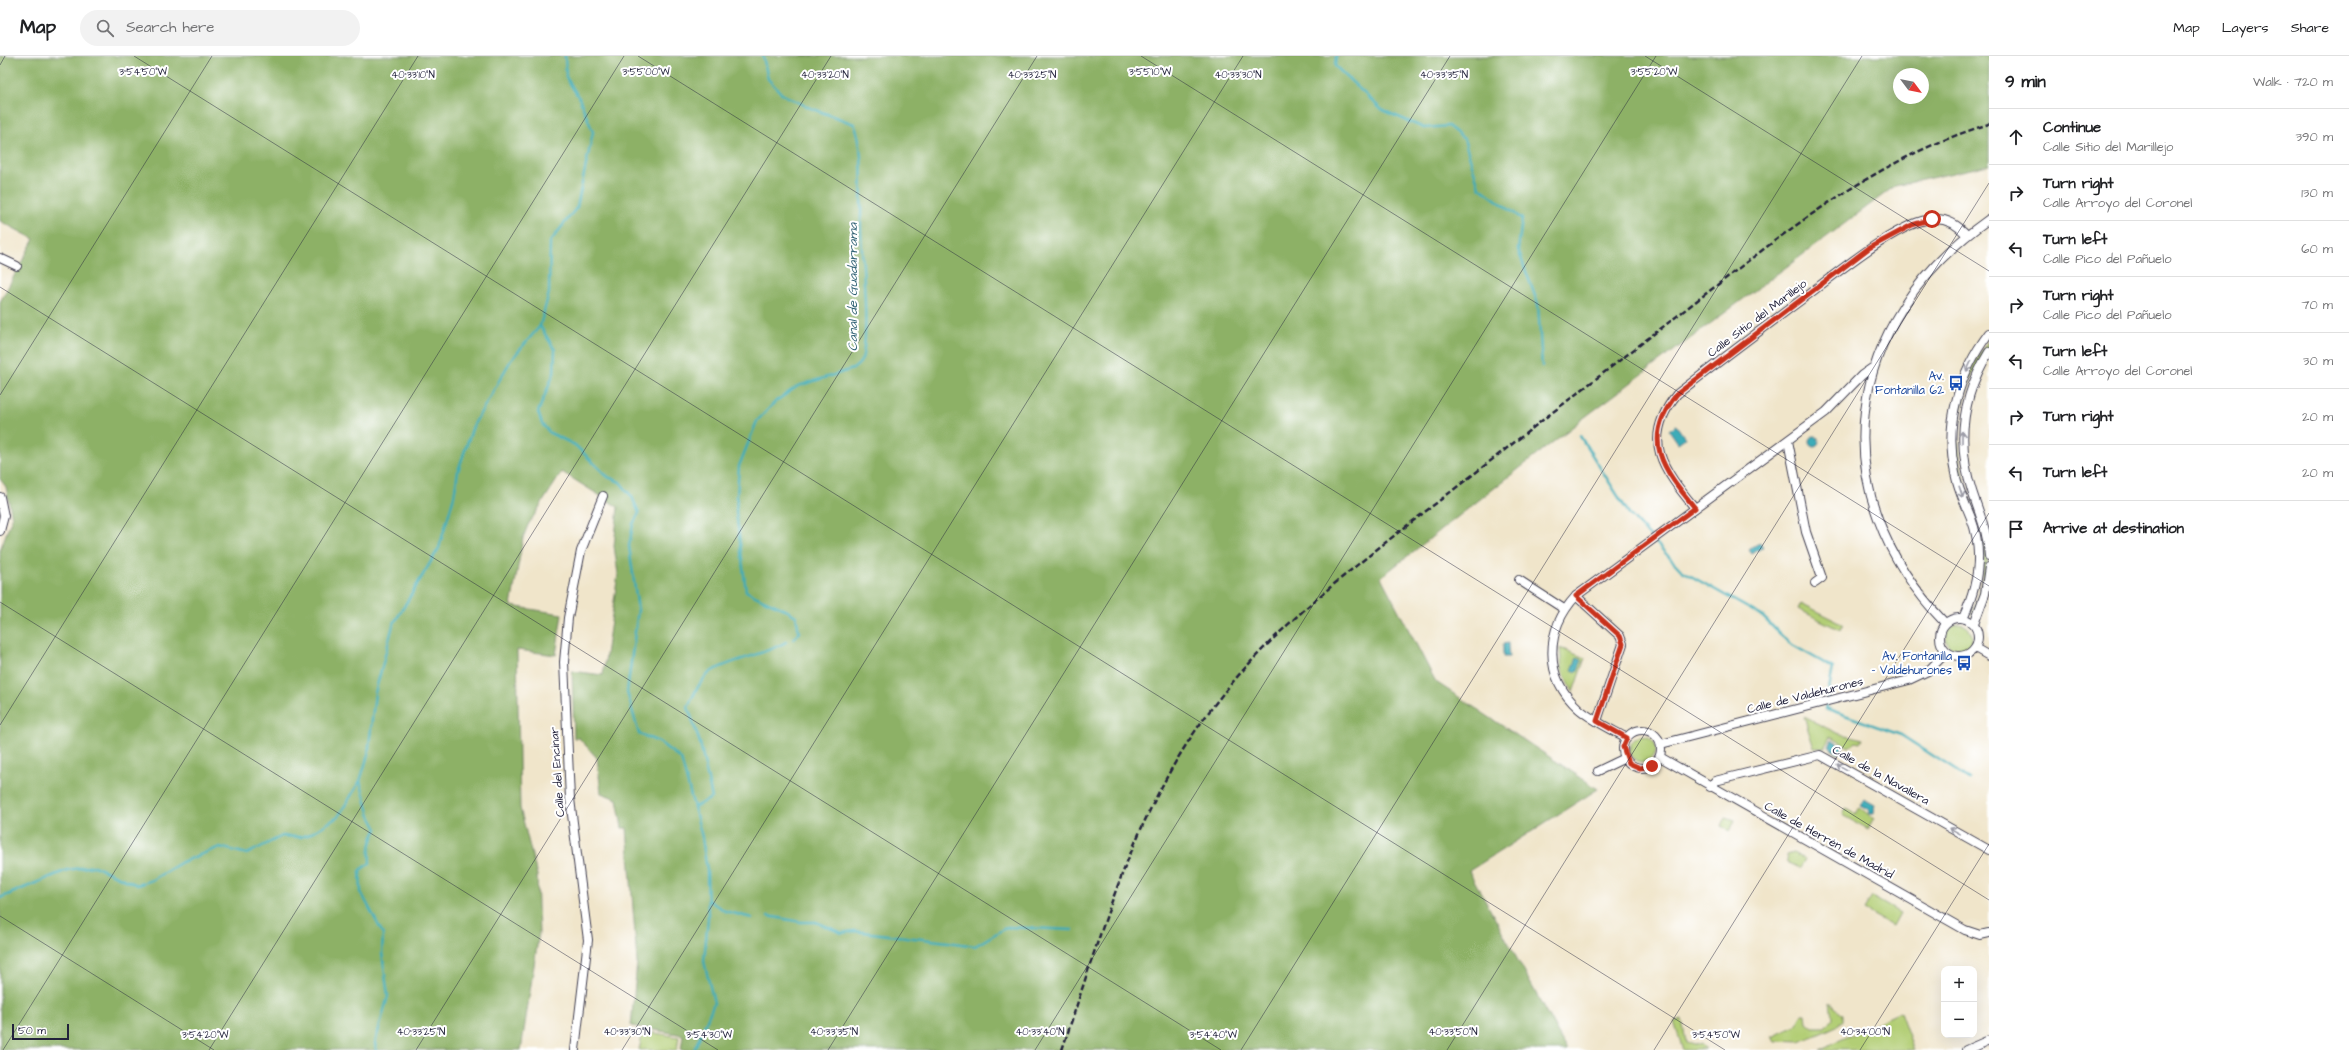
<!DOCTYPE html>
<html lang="en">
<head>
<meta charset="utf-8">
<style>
  body { margin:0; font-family:"Architects Daughter",sans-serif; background:#f2f2f2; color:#202124 }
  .controls { position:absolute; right:12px; bottom:12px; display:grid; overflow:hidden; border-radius:8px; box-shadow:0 4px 16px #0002 }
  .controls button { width:36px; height:36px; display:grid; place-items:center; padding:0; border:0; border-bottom:1px solid #e0e0e0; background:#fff; color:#202124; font:20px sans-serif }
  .compass { position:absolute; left:1893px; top:12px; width:36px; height:36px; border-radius:50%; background:#fff; box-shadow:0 4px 16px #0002; rotate:122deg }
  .scale { position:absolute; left:12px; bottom:10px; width:57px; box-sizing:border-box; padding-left:4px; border:2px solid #22223b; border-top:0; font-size:11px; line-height:14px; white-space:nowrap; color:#22223b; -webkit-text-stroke:3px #fff; paint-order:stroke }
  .stop { position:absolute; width:12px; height:12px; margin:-9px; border:3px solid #c8321e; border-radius:50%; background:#fff }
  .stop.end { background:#c8321e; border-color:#fff; box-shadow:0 1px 4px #0008 }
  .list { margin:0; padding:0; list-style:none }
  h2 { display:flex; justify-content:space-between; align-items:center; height:52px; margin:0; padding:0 16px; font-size:17px }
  h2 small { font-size:13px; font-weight:400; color:#757577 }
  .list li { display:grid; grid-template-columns:26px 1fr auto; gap:12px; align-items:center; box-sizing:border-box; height:56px; padding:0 16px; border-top:1px solid #e0e0e0 }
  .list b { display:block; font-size:15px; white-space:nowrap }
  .list p { margin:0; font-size:13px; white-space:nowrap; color:#757577 }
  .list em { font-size:13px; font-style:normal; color:#757577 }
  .icon { flex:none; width:22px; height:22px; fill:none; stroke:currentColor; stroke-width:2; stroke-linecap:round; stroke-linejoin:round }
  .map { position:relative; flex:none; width:1989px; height:994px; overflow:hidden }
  header { display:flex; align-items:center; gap:24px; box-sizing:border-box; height:56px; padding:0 20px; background:#fff; border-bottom:1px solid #e0e0e0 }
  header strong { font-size:19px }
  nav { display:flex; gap:22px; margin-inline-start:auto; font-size:14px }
  .search { width:280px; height:36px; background:#f2f2f2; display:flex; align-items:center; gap:10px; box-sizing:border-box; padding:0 14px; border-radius:22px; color:#757577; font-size:15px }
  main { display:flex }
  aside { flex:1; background:#fff }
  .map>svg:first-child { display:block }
  .green { fill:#b2ce74; stroke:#6a7858 }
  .forest { fill:#8db166; stroke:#586a50; fill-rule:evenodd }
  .water { fill:#3cacb8; stroke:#2f677a }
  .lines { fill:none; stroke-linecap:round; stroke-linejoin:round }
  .stream { stroke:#3cacb8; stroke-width:2.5 }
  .minor-casing { stroke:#413f50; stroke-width:10 }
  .minor { stroke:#fff; stroke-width:8 }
  .rail { stroke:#22223b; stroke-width:2.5; stroke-dasharray:6 3; stroke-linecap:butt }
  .oneway { stroke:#9c9ca7 }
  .route { stroke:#c8321e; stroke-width:5 }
  .ticks { fill:none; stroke:#22223b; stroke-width:1; stroke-opacity:0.45 }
  .labels { text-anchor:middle; stroke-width:4; stroke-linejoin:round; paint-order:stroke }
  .street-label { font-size:12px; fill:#22223b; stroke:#fff }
  .transit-label { font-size:12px; fill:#164399; stroke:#fff; text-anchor:end }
  .water-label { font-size:13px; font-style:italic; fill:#2e6073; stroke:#fff }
  .ticks-label { font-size:10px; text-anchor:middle; fill:#22223b; stroke:#fff; stroke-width:4; stroke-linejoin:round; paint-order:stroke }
</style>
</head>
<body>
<header>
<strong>Map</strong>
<div class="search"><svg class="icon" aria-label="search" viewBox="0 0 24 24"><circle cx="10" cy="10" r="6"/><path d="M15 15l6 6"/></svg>Search here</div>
<nav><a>Map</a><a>Layers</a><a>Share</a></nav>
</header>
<main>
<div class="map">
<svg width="1989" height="994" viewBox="0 0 1989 994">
  <rect width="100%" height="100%" fill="#fff"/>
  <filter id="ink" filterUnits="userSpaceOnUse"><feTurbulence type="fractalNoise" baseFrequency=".025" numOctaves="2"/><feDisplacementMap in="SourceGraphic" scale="8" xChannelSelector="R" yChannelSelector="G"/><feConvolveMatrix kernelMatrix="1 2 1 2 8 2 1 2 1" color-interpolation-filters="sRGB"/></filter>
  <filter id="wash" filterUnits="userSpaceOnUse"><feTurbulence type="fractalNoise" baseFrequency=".012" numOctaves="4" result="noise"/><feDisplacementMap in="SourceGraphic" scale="16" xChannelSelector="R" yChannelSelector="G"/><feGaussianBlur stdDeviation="0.9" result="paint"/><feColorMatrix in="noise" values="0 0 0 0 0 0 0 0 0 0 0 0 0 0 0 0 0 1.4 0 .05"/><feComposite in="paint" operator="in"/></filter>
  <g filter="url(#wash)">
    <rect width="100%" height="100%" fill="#f0e5ca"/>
    <g class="green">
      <path d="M 1989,284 C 1989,295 1973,315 1969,327 C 1962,344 1959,363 1958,381 C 1958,399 1961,418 1967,435 C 1973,454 1984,471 1987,492 C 1989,516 1983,537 1974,560 L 1971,558 C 1983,533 1988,502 1980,475 C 1976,461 1968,449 1964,435 C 1947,382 1957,329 1989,284 Z"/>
      <path d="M 1801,547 L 1843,568 L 1840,574 L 1798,553 Z"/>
      <circle cx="1959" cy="581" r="13"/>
      <path d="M 1560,592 L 1585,602 L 1573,636 L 1562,614 Z"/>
      <path d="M 1804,661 L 1837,677 L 1863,683 L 1861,687 L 1855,686 L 1849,691 L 1830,681 L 1824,692 L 1814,692 Z"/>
      <circle cx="1643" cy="693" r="13"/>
      <path d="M 1859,751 L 1874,763 L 1868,773 L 1843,759 L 1846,753 L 1855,758 Z"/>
      <path d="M 1725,761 L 1735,764 L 1730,775 L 1721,770 Z"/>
      <path d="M 1793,797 L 1805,803 L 1800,812 L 1787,806 L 1786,799 Z"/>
      <path d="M 1872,841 L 1900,857 L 1893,870 L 1864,854 Z"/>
      <path d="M 1830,947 L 1843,958 L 1843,964 L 1839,969 L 1801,986 L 1775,985 L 1772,981 L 1795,970 L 1802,958 L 1806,958 L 1807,966 L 1813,971 L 1825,971 L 1832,962 Z"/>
      <path d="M 1900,956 L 1914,994 L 1819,994 Z"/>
      <path d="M 1682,963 L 1686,986 L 1698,989 L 1700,988 L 1706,994 L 1683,994 L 1674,966 Z"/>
      <path d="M 643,975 L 679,981 L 677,994 L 639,994 Z"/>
    </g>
    <path class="forest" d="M 0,0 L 1989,0 L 1989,109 L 1895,130 L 1585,361 L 1381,521 L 1436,626 L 1598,733 L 1469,815 L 1567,994 L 681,994 L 683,979 L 631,970 L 637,906 L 627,772 L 622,772 L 617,743 L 601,737 L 597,702 L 579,682 L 574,682 L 572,615 L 603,619 L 618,518 L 614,490 L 618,451 L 562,416 L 528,469 L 523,482 L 511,550 L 562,558 L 556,599 L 517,594 L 520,752 L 537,819 L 539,877 L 521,994 L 0,994 L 0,494 L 12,462 L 6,431 L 0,423 L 0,246 L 34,183 L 0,165 ZM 1899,18 L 1923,18 L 1923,42 L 1899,42 Z"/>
    <g class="water">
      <path d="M 1676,369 L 1685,382 L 1678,387 L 1669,374 Z"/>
      <circle cx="1814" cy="385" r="5"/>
      <path d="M 1760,486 L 1763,491 L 1752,498 L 1749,494 Z"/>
      <path d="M 1508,587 L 1509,601 L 1503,601 L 1503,588 Z"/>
      <path d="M 1577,602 L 1582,604 L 1577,616 L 1572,614 Z"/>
      <path d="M 1831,684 L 1843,691 L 1839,697 L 1828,690 Z"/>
      <path d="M 1864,743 L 1875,749 L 1874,758 L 1870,758 L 1869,754 L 1860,749 Z"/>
    </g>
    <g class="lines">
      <g class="stream">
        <path d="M 763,0 L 768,23 L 782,38 L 808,51 L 854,68 C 866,91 860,147 861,174 C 862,211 869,264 863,299 C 862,306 858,309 853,313 L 798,330 L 776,345 L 757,365 L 739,410 L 736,456 L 746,535 C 762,545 780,549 796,560 L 799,576 L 794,583"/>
        <path d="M 1336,0 L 1335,10 L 1382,54 L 1424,72 L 1448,70 L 1464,83 L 1479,131 L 1522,163 L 1518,194 L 1538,248 L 1542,310"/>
        <path d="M 540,270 L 555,294 L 554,317 L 538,356 L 542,368 L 550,377 L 575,389 L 608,421 L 620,426 L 632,441 L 639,457 L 633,468 L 629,490 L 638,554 L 627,636 L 639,678 L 659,686 L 681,703 L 702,781 L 707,814 L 708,862 L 704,905 L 714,947 L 694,994"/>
        <path d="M 1580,380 L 1630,459 L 1682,515 L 1762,560 L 1789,587 L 1833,612 L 1827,643"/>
        <path d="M 1826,648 L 1825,652 L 1901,679 L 1969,723"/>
        <path d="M 360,725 L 370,760 L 377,773 C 370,784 369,794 370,807 L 360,814 L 361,836 L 383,878 L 382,897 L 388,940 L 375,987 L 376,994"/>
        <path d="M 694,751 L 712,742 L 700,687 L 688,651 C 694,638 701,621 714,614 C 737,602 764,599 786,586"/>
        <path d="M 0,842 L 67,814 L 94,810 L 137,829 L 152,824 L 182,806 L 220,791 L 247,798 L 282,780 L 300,781 L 308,779 L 338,761 L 360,725 L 368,699 L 375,637 L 393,569 L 439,492 L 454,440 L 458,415 L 473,370 L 511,304 L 540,270 L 549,237 L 550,186 L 577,151 L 593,76 L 579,42 L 566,21 L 565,0"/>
        <path d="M 708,844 L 725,855 L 752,862"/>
        <path d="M 768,860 L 801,866 L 816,866 L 842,877 L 854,875 L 948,886 L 975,890 L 1007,871 L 1073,874"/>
      </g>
    </g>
  </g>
  <g filter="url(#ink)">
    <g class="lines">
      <g class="minor-casing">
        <g id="minor">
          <path d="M 0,202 L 17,210"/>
          <path d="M 1989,296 C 1962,340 1956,386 1972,435 C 1979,457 1988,476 1989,500"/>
          <path d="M 1788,385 L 1806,476 L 1822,522 L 1815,527"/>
          <path d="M 0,441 L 4,460 L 0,475"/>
          <path d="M 1695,452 C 1663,413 1640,384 1677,338 C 1719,305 1762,273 1805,241 C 1832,221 1900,164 1933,163 C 1947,162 1958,169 1967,179"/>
          <path d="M 1519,524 L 1564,553"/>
          <path d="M 1576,540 L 1620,580 L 1623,588 L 1597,665"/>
          <circle cx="1959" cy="581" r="19"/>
          <path d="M 1963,562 C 1978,530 1984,496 1971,462 C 1965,447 1958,433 1955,417 C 1944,367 1959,317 1989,277"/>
          <path d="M 1945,567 C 1819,436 1843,266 1989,163"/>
          <path d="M 1974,568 L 1985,538 L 1989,511"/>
          <path d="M 1975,592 L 1989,600"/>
          <circle cx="1642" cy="693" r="19"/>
          <path d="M 1627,682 C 1611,673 1593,665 1579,653 C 1543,621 1545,574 1576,540 L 1826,356 L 1862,319 L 1872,312"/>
          <path d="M 1661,688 L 1909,624 L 1928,615 L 1947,596"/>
          <path d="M 1660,701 L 1965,874 L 1980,879 L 1989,877"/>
          <path d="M 1598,715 L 1625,702"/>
          <path d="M 1710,731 L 1715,725 L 1820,699 L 1989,794"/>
          <path d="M 575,994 L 588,884 L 570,743 L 564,606 L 568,562 L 581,495 L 603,440"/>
          <path d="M 1966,994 L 1989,984"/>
        </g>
      </g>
      <use href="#minor" class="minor"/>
      <path class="rail" d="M 1062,994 C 1100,881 1132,762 1203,664 C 1258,587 1330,530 1404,472 C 1452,435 1501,397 1549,359 C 1605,316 1660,273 1716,230 C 1800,164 1885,100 1989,68"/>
    </g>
    <defs><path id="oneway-shaft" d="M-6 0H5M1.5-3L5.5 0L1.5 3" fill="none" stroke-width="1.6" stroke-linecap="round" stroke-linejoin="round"/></defs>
    <g class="oneway">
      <use href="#oneway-shaft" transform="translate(1969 310) rotate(115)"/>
      <use href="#oneway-shaft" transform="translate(1962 381) rotate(-90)"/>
      <use href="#oneway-shaft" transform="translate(1961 436) rotate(72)"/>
      <use href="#oneway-shaft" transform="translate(1842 711) rotate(-151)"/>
      <use href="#oneway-shaft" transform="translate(1955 775) rotate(-151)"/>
    </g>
  </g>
  <g class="lines" filter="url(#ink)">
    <path class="route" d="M 1652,710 L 1640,712 L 1629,707 L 1623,691 L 1627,682 L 1597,665 L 1623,588 L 1620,580 L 1576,540 L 1695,452 C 1663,413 1640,384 1677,338 L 1869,192 L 1912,169 L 1932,163"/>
  </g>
  <path class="ticks" d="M 134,0 L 1725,994M 638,0 L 1989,844M 1141,0 L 1989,530M 1645,0 L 1989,215M 0,9 L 5,0M 0,231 L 1221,994M 0,339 L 212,0M 0,546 L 718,994M 0,669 L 418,0M 0,860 L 214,994M 3,994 L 624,0M 209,994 L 831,0M 416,994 L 1037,0M 622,994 L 1243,0M 828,994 L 1450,0M 1035,994 L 1656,0M 1241,994 L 1862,0M 1447,994 L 1989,127M 1654,994 L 1989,457M 1860,994 L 1989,788"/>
  <defs>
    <g id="bus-bare" transform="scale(1.2)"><path d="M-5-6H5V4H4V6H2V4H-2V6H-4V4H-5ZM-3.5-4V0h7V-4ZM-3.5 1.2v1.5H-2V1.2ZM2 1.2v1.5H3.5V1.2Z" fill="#1a4fb4" stroke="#fff" stroke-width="2.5" paint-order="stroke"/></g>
  </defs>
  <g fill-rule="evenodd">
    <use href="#bus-bare" x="1956" y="327"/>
    <use href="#bus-bare" x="1964" y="607"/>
  </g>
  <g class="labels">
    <g class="street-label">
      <text transform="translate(1757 262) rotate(-37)" y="4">Calle Sitio del Marillejo</text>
      <text transform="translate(1805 639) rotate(-14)" y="4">Calle de Valdehurones</text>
      <text transform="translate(557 716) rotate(-94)" y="4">Calle del Encinar</text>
      <text transform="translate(1881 719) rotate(29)" y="4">Calle de la Navallera</text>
      <text transform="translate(1829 784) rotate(29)" y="4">Calle de Herrén de Madrid</text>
    </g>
    <g class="transit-label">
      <text x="1944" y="324">Av.<tspan x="1944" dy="14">Fontanilla 62</tspan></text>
      <text x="1952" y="604">Av. Fontanilla<tspan x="1952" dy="14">- Valdehurones</tspan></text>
    </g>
    <g class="water-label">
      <text transform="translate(852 231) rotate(-90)" y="5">Canal de Guadarrama</text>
    </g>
  </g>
  <g class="ticks-label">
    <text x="143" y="19">3°54'50"W</text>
    <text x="646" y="19">3°55'00"W</text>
    <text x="1150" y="19">3°55'10"W</text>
    <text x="1654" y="19">3°55'20"W</text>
    <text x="413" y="22">40°33'10"N</text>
    <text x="825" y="22">40°33'20"N</text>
    <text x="1032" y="22">40°33'25"N</text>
    <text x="1238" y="22">40°33'30"N</text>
    <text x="1444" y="22">40°33'35"N</text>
    <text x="421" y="979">40°33'25"N</text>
    <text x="627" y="979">40°33'30"N</text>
    <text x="834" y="979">40°33'35"N</text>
    <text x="1040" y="979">40°33'40"N</text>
    <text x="1453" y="979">40°33'50"N</text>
    <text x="1865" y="979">40°34'00"N</text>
    <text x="205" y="982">3°54'20"W</text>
    <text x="709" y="982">3°54'30"W</text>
    <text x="1213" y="982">3°54'40"W</text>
    <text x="1716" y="982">3°54'50"W</text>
  </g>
</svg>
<div class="controls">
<button>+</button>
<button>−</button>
</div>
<svg class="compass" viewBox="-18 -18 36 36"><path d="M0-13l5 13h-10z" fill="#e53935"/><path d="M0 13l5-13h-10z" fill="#757577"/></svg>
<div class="scale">50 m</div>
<div class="stop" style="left:1932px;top:163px"></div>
<div class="stop end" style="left:1652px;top:710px"></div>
</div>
<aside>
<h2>9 min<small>Walk · 720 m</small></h2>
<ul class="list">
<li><svg class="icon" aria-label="ahead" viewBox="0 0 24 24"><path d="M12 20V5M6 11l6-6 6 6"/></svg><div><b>Continue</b><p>Calle Sitio del Marillejo</p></div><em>390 m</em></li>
<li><svg class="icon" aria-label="right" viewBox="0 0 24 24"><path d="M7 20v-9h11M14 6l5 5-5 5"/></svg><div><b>Turn right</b><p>Calle Arroyo del Coronel</p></div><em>130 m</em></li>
<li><svg class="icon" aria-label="left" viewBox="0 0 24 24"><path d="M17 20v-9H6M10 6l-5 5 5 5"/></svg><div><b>Turn left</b><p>Calle Pico del Pañuelo</p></div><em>60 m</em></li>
<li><svg class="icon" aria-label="right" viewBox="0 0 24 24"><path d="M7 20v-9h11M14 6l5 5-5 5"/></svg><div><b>Turn right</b><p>Calle Pico del Pañuelo</p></div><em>70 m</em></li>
<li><svg class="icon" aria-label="left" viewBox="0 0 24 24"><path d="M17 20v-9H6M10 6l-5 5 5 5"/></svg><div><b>Turn left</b><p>Calle Arroyo del Coronel</p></div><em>30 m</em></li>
<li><svg class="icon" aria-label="right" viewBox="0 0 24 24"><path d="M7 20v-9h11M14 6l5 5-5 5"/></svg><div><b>Turn right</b></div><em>20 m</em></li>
<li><svg class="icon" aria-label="left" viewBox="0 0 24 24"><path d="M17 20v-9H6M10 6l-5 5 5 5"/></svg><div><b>Turn left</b></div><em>20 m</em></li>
<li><svg class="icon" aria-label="arrive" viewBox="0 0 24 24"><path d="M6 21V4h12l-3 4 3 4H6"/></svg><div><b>Arrive at destination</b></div></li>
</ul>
</aside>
</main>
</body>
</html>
